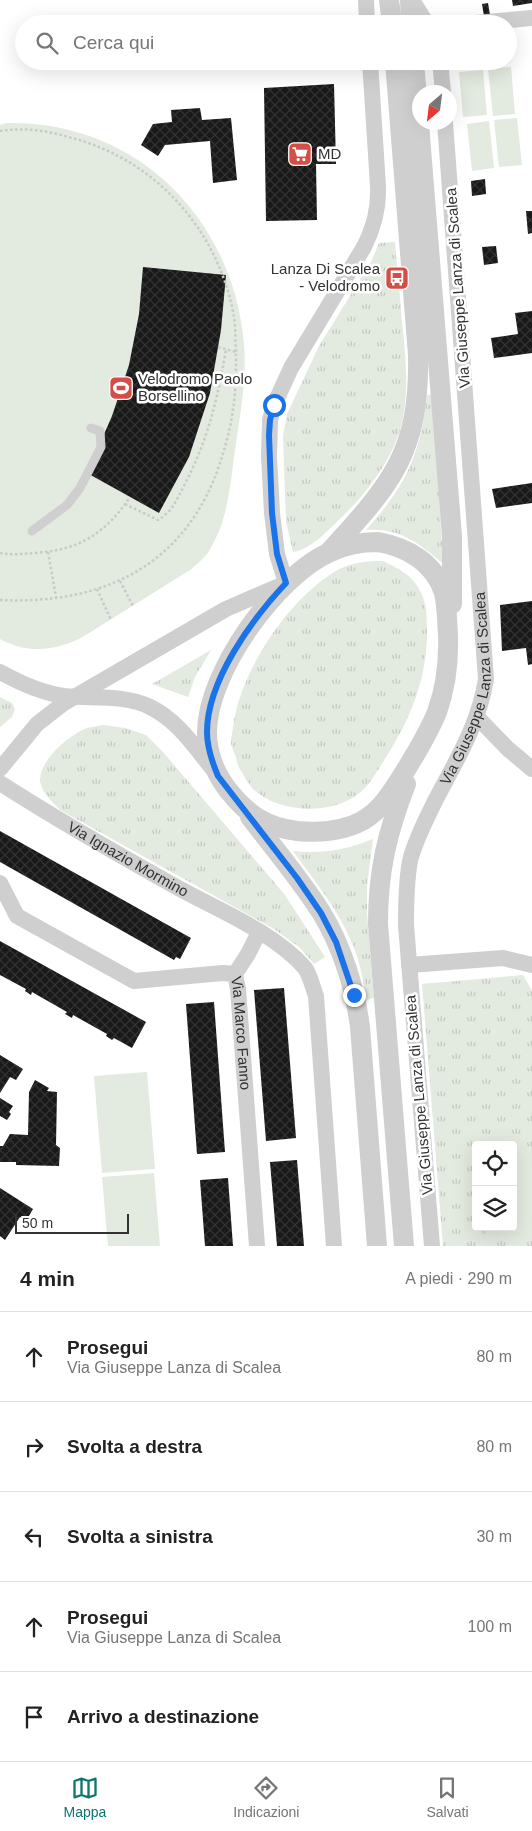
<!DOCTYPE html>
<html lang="it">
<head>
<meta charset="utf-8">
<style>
  body { margin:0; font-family:Arial,sans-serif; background:#f2f2f2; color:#222 }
  .controls { position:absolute; right:15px; bottom:15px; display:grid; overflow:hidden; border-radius:5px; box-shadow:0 5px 20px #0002 }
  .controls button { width:45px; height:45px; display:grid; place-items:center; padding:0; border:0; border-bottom:1px solid #e0e0e0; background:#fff; color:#222; font:25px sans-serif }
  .compass { position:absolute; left:412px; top:85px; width:45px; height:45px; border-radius:50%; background:#fff; box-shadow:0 5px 20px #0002; rotate:208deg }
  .scale { position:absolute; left:15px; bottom:12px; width:114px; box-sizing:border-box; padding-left:5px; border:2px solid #323232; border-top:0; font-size:14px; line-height:18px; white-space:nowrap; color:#323232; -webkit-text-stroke:4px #fff; paint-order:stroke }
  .stop { position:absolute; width:15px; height:15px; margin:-11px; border:4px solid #1a73e8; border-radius:50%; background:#fff }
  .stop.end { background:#1a73e8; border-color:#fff; box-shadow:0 1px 5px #0008 }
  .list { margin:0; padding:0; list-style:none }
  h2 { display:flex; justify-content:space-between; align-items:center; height:65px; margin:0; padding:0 20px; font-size:21px }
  h2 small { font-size:16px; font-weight:400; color:#767676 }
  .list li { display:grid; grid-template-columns:32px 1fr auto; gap:15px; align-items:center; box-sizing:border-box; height:90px; padding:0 20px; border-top:1px solid #e0e0e0 }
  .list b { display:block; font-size:19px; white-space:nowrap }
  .list p { margin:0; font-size:16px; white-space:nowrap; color:#767676 }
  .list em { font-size:16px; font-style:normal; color:#767676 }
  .icon { flex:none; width:28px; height:28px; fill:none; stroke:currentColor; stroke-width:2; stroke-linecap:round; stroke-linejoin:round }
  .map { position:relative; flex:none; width:532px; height:1246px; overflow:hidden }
  .search { position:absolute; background:#fff; box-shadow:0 5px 20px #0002; left:15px; right:15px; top:15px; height:55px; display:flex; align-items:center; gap:12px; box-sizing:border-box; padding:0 18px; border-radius:28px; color:#767676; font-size:19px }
  .sheet { height:515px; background:#fff }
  nav { display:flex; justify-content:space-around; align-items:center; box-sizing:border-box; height:70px; border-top:1px solid #e0e0e0; background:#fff; font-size:14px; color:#767676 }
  nav a { display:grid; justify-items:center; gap:2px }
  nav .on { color:#0f766e }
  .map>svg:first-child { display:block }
  .grass { fill:url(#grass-tufts); fill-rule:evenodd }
  .pitch { fill:#e3eadf }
  .building { fill:url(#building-cross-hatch) }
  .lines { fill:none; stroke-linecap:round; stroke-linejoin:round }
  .path { stroke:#c9c9c9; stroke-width:2.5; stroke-dasharray:2.5 2.5; stroke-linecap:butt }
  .service { stroke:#cfcfcf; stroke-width:9 }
  .minor { stroke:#cfcfcf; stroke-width:16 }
  .tertiary { stroke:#cfcfcf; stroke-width:20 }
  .route { stroke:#1a73e8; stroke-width:6 }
  .labels { text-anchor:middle; stroke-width:5; stroke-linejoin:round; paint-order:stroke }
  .poi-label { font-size:15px; fill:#323232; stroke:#fff; text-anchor:start }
  .street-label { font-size:15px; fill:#323232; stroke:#fff }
</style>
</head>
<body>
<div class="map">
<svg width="532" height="1246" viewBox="0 0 532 1246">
  <defs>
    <pattern id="grass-tufts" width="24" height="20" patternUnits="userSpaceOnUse" patternTransform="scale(1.25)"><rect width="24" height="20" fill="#e3eadf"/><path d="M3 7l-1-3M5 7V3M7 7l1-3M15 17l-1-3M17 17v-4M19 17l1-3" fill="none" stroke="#c3c9c0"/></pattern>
    <pattern id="building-cross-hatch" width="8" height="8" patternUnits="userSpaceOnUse" patternTransform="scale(1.25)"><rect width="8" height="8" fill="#191919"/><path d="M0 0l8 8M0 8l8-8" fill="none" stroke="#323232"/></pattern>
  </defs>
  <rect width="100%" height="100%" fill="#fff"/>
  <g class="grass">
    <path d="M 395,242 C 397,268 400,295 402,322 C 406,361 411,401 397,439 C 386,467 364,496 342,517 C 329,529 312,549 293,552 L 286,522 L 283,436 L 287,414 L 319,346 L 371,262 L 379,243 Z"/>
    <path d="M 427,395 L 433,395 L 443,560 L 442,563 C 417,542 400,528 366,530 C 405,487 421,454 427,395 Z"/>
    <path d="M 383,561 C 400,569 415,577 422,595 C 427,606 427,620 427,632 C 427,681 409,722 383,762 C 376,773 368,787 357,795 C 329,815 280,813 254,790 C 249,785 245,777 241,771 C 238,767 237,762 236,757 C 234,753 232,748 231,743 C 231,738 232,733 233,728 C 239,673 288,599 336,571 C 351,562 366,561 383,561 Z"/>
    <path d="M 211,650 L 195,677 L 188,697 L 152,684 Z"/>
    <path d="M 0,697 L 12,703 L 15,709 L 12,717 L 0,727 Z"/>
    <path d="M 103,725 L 125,728 L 146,735 L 163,752 L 285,895 L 325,957 L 314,964 L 300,948 L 274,929 L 60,810 C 53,802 44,795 41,785 C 34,764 70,734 87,728 C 92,727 98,726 103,725 Z"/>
    <path d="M 373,839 L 367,886 L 367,913 L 374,998 L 367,1000 C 363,980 360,961 352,943 C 338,909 314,880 293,851 C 321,854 347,850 373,839 Z"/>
    <path d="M 523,975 L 532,991 L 532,1246 L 443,1246 L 422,984 ZM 476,1145 L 513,1145 L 513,1227 L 476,1227 Z"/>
  </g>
  <g class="pitch">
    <path d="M 511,67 L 515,114 L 493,116 L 488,69 Z"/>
    <path d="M 483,70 L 487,115 L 463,117 L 459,72 Z"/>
    <path d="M 517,118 L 522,165 L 499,167 L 494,120 Z"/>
    <path d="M 489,121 L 494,168 L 472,171 L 467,124 Z"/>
    <path d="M 6,123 C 135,120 233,217 244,344 C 247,379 240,415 235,450 C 230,486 228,523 207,554 C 202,560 196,565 190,570 L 81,638 C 53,651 28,654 0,639 L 0,125 Z"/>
    <path d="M 147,1072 L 155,1169 L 102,1173 L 94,1076 Z"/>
    <path d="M 532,1153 L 532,1233 L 486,1235 L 486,1227 L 513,1227 L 513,1155 Z"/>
    <path d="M 154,1173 L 160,1246 L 108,1246 L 102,1177 Z"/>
  </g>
  <g class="building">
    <path d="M 512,0 L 532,0 L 532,3 L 513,6 Z"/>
    <path d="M 488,3 L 490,15 L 484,16 L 482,4 Z"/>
    <path d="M 334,84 L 336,164 L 316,164 L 317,220 L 266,221 L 264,88 Z"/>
    <path d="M 200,108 L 202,120 L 231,118 L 237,180 L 213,183 L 210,141 L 165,145 L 158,156 L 141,145 L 153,124 L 172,122 L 171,110 Z"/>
    <path d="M 485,179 L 486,194 L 472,196 L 471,181 Z"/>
    <path d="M 526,211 L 532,211 L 532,233 L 528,234 Z"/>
    <path d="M 496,246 L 498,263 L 484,265 L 482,247 Z"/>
    <path d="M 143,267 L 226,275 L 221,330 L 210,393 L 189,457 L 159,513 L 87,473 L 112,416 L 129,365 L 139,314 Z"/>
    <path d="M 532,311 L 532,353 L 494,358 L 491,338 L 518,334 L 515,313 Z"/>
    <path d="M 532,483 L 532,503 L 496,508 L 492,489 Z"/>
    <path d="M 532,601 L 532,664 L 528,665 L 526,648 L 502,651 L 500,605 Z"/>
    <path d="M 0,831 L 191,938 L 180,959 L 176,957 L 174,960 L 0,862 Z"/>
    <path d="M 0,941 L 146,1022 L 132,1048 L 114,1038 L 112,1040 L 106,1036 L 107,1034 L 73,1015 L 72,1018 L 65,1014 L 67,1012 L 32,992 L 31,995 L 25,991 L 26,989 L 0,975 Z"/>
    <path d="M 284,988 L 296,1138 L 266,1141 L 254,990 Z"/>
    <path d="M 214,1002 L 225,1152 L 197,1154 L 186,1004 Z"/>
    <path d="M 0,1055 L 23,1069 L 16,1080 L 10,1077 L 0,1093 Z"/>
    <path d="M 35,1080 L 49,1088 L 47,1091 L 57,1092 L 56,1145 L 60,1148 L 59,1166 L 16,1165 L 16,1162 L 0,1162 L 0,1146 L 3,1146 L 10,1134 L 28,1135 L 29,1092 Z"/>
    <path d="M 0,1098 L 13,1106 L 9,1112 L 11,1114 L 7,1120 L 0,1116 Z"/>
    <path d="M 297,1160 L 304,1246 L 277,1246 L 270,1162 Z"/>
    <path d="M 228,1178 L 233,1246 L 205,1246 L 200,1180 Z"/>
    <path d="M 0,1188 L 33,1209 L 26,1221 L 20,1217 L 5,1240 L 0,1236 Z"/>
  </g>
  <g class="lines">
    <g class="path">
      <path d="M 0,131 C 25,127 48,131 72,138 C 156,160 219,231 234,317 C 236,329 235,341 236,352"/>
      <path d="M 125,504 L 158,520 C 174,510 176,500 185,484 C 208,439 218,398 226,349"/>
      <path d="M 48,552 L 56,597"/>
      <path d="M 0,553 C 12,555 23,554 35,553 C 79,550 105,534 130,497"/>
      <path d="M 120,581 L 133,606"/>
      <path d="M 97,589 L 111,620"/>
      <path d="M 0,600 C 105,605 188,564 221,460 C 226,444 231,426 233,409 C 236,390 236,371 236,352 L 218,347"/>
    </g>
    <path class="service" d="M 32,531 L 67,505 L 80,488 L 101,447 L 100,431 L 91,428"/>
    <g class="minor">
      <path d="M 366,0 L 367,24"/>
      <path d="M 412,0 L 427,24"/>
      <path d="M 464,24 L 532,18"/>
      <path d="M 440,61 L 443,92"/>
      <path d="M 0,672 C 20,683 41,693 64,696 C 92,699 124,694 150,707 C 177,720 194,746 212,768"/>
      <path d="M 477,717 L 508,749 L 532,769"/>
      <path d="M 0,769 L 37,724 L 64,703 L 226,609 L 286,583 L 277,554 L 272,513 L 269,456 L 270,420 L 274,405 L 291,368 L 364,247 C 374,227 379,209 378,186 L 370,61"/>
      <path id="s1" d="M 0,783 C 59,821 119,855 180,889 C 219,910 276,934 305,968 C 310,975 313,988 316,996 L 334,1246"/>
      <path id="s2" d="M 0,883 L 17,916 L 134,981 L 223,973 L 235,974 L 238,989 L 257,1246"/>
      <path d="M 409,965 L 503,958 L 532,965"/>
      <path d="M 235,974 L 248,954 L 259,932"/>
      <path id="s3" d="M 432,1246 L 406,925 C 406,904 406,882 410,861 C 415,840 426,820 435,801 C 456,761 479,724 486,679 L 445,122"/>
    </g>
    <g class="tertiary">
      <path d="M 389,0 L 392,24"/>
      <path d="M 410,0 L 411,24"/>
      <path d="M 414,61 L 452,536 L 452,604"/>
      <path d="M 378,542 C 407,547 435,563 444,593 C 447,606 447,621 448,634 C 449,661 446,687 437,712 C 429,732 418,750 407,768 C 395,787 383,809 362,821 C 343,831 318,833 297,831 C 265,827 247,814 228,790 C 215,773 207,754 207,732 C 207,673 276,576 330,552 C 345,545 361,542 378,542 Z"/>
      <path d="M 330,551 C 392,483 420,452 418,355 L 395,61"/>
      <path d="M 250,817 C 274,848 300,879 321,912 C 342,946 355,988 360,1027 L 377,1246"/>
      <path d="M 404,1246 L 378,924 C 378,871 387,833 406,784"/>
    </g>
  </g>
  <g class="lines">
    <path class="route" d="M 274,405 L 270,420 L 269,435 L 272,513 L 277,554 L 286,583 C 252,619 207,681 207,732 C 207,748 212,762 218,776 L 297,878 L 321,913 L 336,942 L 354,995"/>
  </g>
  <defs>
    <g id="supermarket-square" transform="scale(1.25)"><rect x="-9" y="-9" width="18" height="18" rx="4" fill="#d44e48" stroke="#fff"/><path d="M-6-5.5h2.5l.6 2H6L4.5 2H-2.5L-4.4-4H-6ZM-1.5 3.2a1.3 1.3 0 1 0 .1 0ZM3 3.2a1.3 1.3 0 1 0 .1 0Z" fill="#fff"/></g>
    <g id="bus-square" transform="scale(1.25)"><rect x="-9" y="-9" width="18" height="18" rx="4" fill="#d44e48" stroke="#fff"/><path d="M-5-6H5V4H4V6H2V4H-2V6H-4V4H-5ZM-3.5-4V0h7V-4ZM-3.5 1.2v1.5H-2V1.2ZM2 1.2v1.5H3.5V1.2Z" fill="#fff"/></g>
    <g id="stadium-square" transform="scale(1.25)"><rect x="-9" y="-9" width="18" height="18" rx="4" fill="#d44e48" stroke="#fff"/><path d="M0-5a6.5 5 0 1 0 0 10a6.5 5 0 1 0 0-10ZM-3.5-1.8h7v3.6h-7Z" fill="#fff"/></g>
  </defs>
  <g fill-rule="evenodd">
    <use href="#supermarket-square" x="300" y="154"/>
    <use href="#bus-square" x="397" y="278"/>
    <use href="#stadium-square" x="121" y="388"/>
  </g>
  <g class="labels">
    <g class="poi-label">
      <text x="318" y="159">MD</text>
      <text x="380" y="274" text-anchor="end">Lanza Di Scalea<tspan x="380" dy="17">- Velodromo</tspan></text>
      <text x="138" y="384">Velodromo Paolo<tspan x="138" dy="17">Borsellino</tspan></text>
    </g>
    <g class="street-label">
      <text transform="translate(458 288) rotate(-94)" y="5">Via Giuseppe Lanza di Scalea</text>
      <text dy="5" stroke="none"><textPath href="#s3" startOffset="571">Via Giuseppe Lanza di Scalea</textPath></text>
      <text dy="5" stroke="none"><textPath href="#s1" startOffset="149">Via Ignazio Mormino</textPath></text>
      <text dy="5" stroke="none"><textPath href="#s2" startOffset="332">Via Marco Fanno</textPath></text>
      <text transform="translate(419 1095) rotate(-95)" y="5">Via Giuseppe Lanza di Scalea</text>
    </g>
  </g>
</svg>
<div class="controls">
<button><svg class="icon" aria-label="locate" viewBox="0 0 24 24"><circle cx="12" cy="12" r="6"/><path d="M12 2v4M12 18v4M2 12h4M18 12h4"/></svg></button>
<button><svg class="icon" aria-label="layers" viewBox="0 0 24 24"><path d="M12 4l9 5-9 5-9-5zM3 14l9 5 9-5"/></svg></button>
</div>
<svg class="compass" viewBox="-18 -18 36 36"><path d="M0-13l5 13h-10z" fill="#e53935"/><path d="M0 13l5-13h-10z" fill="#767676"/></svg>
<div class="scale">50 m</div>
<div class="stop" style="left:274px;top:405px"></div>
<div class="stop end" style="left:354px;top:995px"></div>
<div class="search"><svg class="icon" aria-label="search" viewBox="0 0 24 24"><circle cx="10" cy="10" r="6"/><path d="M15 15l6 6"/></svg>Cerca qui</div>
</div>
<section class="sheet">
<h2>4 min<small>A piedi · 290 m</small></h2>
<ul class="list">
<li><svg class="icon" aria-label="ahead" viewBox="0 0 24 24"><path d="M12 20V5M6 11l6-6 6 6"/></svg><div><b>Prosegui</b><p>Via Giuseppe Lanza di Scalea</p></div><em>80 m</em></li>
<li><svg class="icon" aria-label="right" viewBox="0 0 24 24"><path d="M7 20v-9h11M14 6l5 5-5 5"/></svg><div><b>Svolta a destra</b></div><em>80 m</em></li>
<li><svg class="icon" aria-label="left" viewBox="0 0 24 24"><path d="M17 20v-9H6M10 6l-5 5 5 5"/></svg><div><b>Svolta a sinistra</b></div><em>30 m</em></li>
<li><svg class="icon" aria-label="ahead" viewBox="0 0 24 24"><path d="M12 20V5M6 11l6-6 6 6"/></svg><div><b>Prosegui</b><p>Via Giuseppe Lanza di Scalea</p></div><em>100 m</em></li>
<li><svg class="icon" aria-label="arrive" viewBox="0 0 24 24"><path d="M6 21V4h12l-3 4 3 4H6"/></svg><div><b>Arrivo a destinazione</b></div></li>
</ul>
</section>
<nav>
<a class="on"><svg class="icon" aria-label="map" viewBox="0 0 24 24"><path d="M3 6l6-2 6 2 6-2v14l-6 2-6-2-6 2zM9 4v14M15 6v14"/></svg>Mappa</a>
<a><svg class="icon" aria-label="directions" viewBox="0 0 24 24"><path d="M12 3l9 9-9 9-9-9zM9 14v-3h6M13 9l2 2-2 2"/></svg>Indicazioni</a>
<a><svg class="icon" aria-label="saved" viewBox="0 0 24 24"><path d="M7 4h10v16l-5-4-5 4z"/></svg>Salvati</a>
</nav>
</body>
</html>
